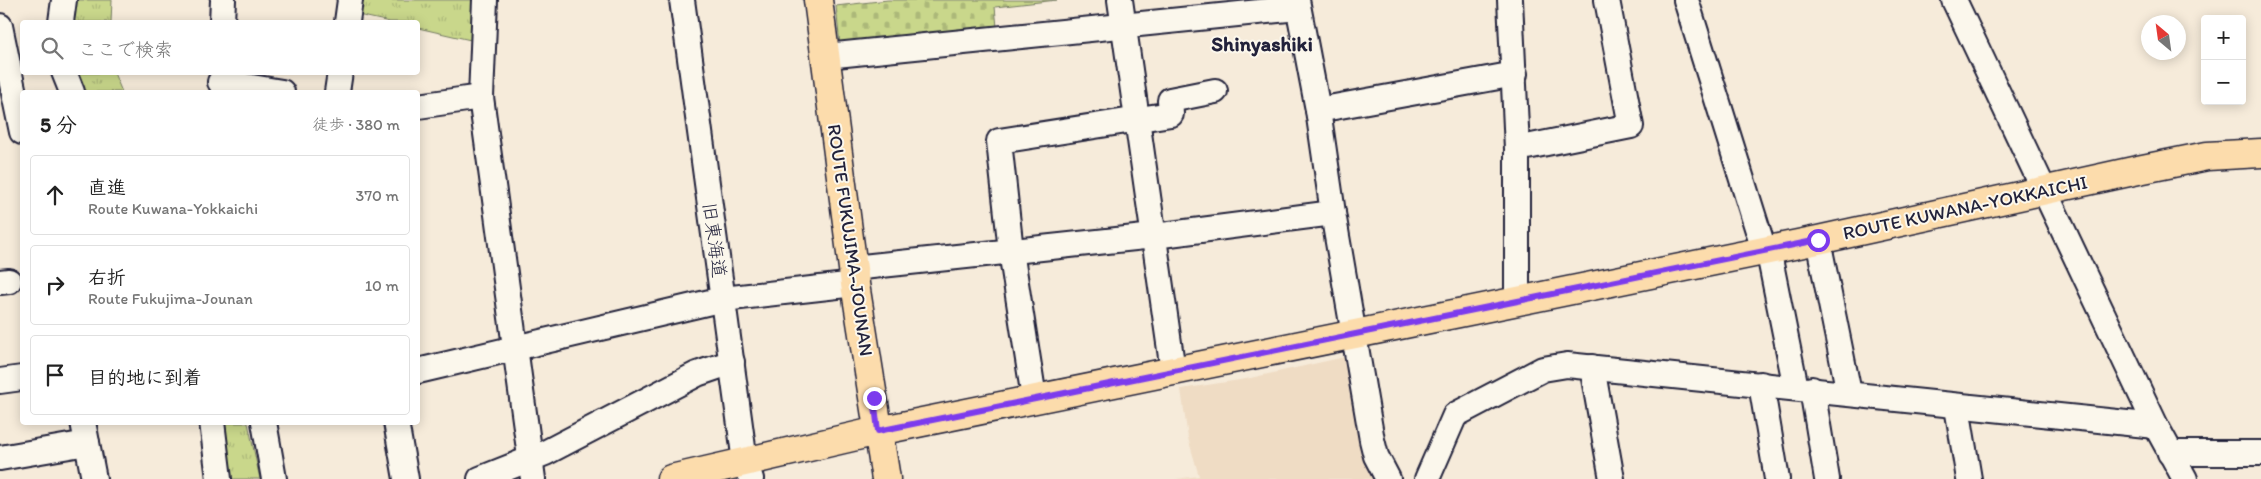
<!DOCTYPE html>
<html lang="ja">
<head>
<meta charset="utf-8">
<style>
  body { margin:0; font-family:Itim,"Klee One",sans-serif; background:#f6f6f6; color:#222 }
  .controls { position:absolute; right:15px; top:15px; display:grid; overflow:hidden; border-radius:5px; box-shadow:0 2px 12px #0003 }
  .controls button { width:45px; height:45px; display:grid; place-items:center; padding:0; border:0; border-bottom:1px solid #e0e0e0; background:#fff; color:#222; font:25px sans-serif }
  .compass { position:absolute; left:2141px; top:15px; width:45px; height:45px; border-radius:50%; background:#fff; box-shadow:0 2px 12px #0003; rotate:331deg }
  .stop { position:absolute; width:15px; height:15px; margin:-11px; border:4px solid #7c3aed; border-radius:50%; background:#fff }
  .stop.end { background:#7c3aed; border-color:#fff; box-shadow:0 1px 5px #0008 }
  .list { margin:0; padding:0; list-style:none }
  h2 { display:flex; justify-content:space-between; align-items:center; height:65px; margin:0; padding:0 20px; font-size:21px }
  h2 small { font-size:16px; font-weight:400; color:#767676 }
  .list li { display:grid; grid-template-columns:32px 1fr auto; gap:15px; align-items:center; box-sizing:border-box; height:80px; margin:0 10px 10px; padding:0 10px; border:1px solid #e0e0e0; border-radius:5px }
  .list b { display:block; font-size:19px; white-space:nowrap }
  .list p { margin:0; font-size:16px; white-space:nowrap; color:#767676 }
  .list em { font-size:16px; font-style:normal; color:#767676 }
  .icon { flex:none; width:28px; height:28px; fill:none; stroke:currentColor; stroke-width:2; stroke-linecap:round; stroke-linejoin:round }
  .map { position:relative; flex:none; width:2261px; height:479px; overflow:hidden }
  .search { position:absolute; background:#fff; box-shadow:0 2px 12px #0003; left:20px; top:20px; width:400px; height:55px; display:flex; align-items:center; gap:12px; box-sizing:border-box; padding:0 18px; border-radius:5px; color:#767676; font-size:19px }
  .panel { position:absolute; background:#fff; box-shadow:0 2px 12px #0003; left:20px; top:90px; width:400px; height:335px; border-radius:5px }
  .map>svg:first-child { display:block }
  .built { fill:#efdcc4 }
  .grass { fill:url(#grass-tufts); stroke:#767c63 }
  .cemetery { fill:url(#cemetery-stones); stroke:#767c63 }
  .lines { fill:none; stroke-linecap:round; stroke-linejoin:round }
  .minor-casing { stroke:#22223b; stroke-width:28 }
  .major-casing { stroke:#22223b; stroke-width:31 }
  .minor { stroke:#fbf7ec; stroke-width:24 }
  .major { stroke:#fcdcac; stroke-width:28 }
  .route { stroke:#7c3aed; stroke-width:6 }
  .labels { text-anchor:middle; stroke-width:4; stroke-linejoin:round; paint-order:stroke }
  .street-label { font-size:19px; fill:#22223b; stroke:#fbf7ec }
  .quarter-label { font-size:21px; font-weight:bold; fill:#22223b; stroke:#fbf7ec }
</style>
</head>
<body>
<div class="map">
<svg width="2261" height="479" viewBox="0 0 2261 479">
  <defs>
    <pattern id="grass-tufts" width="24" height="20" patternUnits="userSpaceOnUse" patternTransform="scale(1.25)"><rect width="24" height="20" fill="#c9d78b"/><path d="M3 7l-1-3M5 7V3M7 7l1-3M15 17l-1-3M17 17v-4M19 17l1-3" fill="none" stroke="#acb879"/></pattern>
    <pattern id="cemetery-stones" width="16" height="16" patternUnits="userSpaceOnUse" patternTransform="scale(1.25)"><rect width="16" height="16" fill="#c9d78b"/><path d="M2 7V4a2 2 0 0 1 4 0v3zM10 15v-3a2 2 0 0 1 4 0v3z" fill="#acb879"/></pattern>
  </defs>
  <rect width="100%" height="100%" fill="#f6ebda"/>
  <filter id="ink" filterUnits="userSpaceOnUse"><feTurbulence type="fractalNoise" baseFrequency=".02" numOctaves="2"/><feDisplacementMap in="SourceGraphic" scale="10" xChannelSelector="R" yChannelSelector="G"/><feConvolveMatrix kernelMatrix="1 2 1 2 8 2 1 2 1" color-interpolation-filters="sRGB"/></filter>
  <g filter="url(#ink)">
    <path class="built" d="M 1349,356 L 1379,479 L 1176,479 L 1199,476 L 1188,438 L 1181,389 L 1246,379 Z"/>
    <g class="grass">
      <path d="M 72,0 L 112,0 L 111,22 L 70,22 Z"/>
      <path d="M 360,0 L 476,0 L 475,41 L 418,28 L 418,22 L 390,22 L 358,15 Z"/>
      <path d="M 72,73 L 114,73 L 122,92 L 80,92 Z"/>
      <path d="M 217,423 L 248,423 L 260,479 L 226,479 Z"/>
    </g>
    <path class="cemetery" d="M 888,0 L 1057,0 L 995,7 L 997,27 L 840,45 L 836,6 Z"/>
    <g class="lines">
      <g class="minor-casing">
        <g id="minor">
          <path d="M 485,0 L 481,97 L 533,479"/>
          <path d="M 682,0 L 745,462 L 751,479"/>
          <path d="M 1120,0 L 1173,371"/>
          <path d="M 1297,0 L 1318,110 L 1333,213 L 1372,440 L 1376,456 L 1388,479"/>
          <path d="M 1510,0 L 1517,149 L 1517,300"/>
          <path d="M 1686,0 L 1764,250"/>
          <path d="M 1954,0 L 2156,426 L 2185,479"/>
          <path d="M 61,22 L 64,0"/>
          <path d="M 222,22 L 223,0"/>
          <path d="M 347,22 L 350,0"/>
          <path d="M 0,26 L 22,132"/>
          <path d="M 826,56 L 1298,8"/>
          <path d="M 64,72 L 72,92"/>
          <path d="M 220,82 L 282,92"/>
          <path d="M 337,92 L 340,72"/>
          <path d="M 418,106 L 481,97"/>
          <path d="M 1318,110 L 1515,74"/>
          <path d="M 1517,149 L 1631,126 L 1607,0"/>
          <path d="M 1818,240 L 1849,393"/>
          <path d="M 1768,249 L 1796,388"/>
          <path d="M 853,268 L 1154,236 L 1333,213"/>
          <path d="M 0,282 L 9,281"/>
          <path d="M 1592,367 L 1612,479"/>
          <path d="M 418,371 L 723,299 L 855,284"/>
          <path d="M 0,381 L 22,378"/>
          <path d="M 1761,384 L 1777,479"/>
          <path d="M 1812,389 L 1827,479"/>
          <path d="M 1034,398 L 1011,251 L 999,141 L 1171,114 L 1170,100 L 1215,91"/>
          <path d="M 1957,407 L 1969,479"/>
          <path d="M 83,422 L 94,479"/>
          <path d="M 212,422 L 219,479"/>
          <path d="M 264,422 L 274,479"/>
          <path d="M 396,422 L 406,479"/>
          <path d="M 2170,453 L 2261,453"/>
          <path d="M 0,458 L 87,443"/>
          <path d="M 480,479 L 545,453 L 697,374 L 732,362"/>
          <path d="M 1427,479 L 1455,415 L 1543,369 L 1567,365 C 1764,385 1960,407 2156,426"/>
        </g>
      </g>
      <g class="major-casing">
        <g id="major">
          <path d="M 818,0 L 855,284 L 886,479"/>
          <path d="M 671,479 L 878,431 L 1818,240 L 2138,170 L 2207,156 L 2261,153"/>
        </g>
      </g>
      <use href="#minor" class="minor"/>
      <use href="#major" class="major"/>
    </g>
  </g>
  <g class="lines" filter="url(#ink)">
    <path class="route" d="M 874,398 L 878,431 L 1818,240"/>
  </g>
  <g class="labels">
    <g class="street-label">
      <text transform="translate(1965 207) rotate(-12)" y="7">ROUTE KUWANA-YOKKAICHI</text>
      <text transform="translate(715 240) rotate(82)" y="7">旧東海道</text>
      <text transform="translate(851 240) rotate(82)" y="7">ROUTE FUKUJIMA-JOUNAN</text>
    </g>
    <g class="quarter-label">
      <text x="1262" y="51">Shinyashiki</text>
    </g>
  </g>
</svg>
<div class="controls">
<button>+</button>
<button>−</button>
</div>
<svg class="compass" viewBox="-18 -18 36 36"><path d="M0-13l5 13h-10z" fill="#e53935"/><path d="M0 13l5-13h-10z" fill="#767676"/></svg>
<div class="stop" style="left:1818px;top:240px"></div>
<div class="stop end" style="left:874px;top:398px"></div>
<div class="search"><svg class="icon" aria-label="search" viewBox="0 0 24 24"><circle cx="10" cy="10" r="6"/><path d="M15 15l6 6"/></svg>ここで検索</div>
<section class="panel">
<h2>5 分<small>徒歩 · 380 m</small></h2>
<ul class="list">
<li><svg class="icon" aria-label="ahead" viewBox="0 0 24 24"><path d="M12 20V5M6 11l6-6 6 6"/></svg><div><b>直進</b><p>Route Kuwana-Yokkaichi</p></div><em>370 m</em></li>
<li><svg class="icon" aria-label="right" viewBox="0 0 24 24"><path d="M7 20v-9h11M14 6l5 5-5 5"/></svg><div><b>右折</b><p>Route Fukujima-Jounan</p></div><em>10 m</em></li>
<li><svg class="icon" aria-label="arrive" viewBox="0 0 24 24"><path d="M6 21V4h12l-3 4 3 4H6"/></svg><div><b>目的地に到着</b></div></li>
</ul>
</section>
</div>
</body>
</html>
